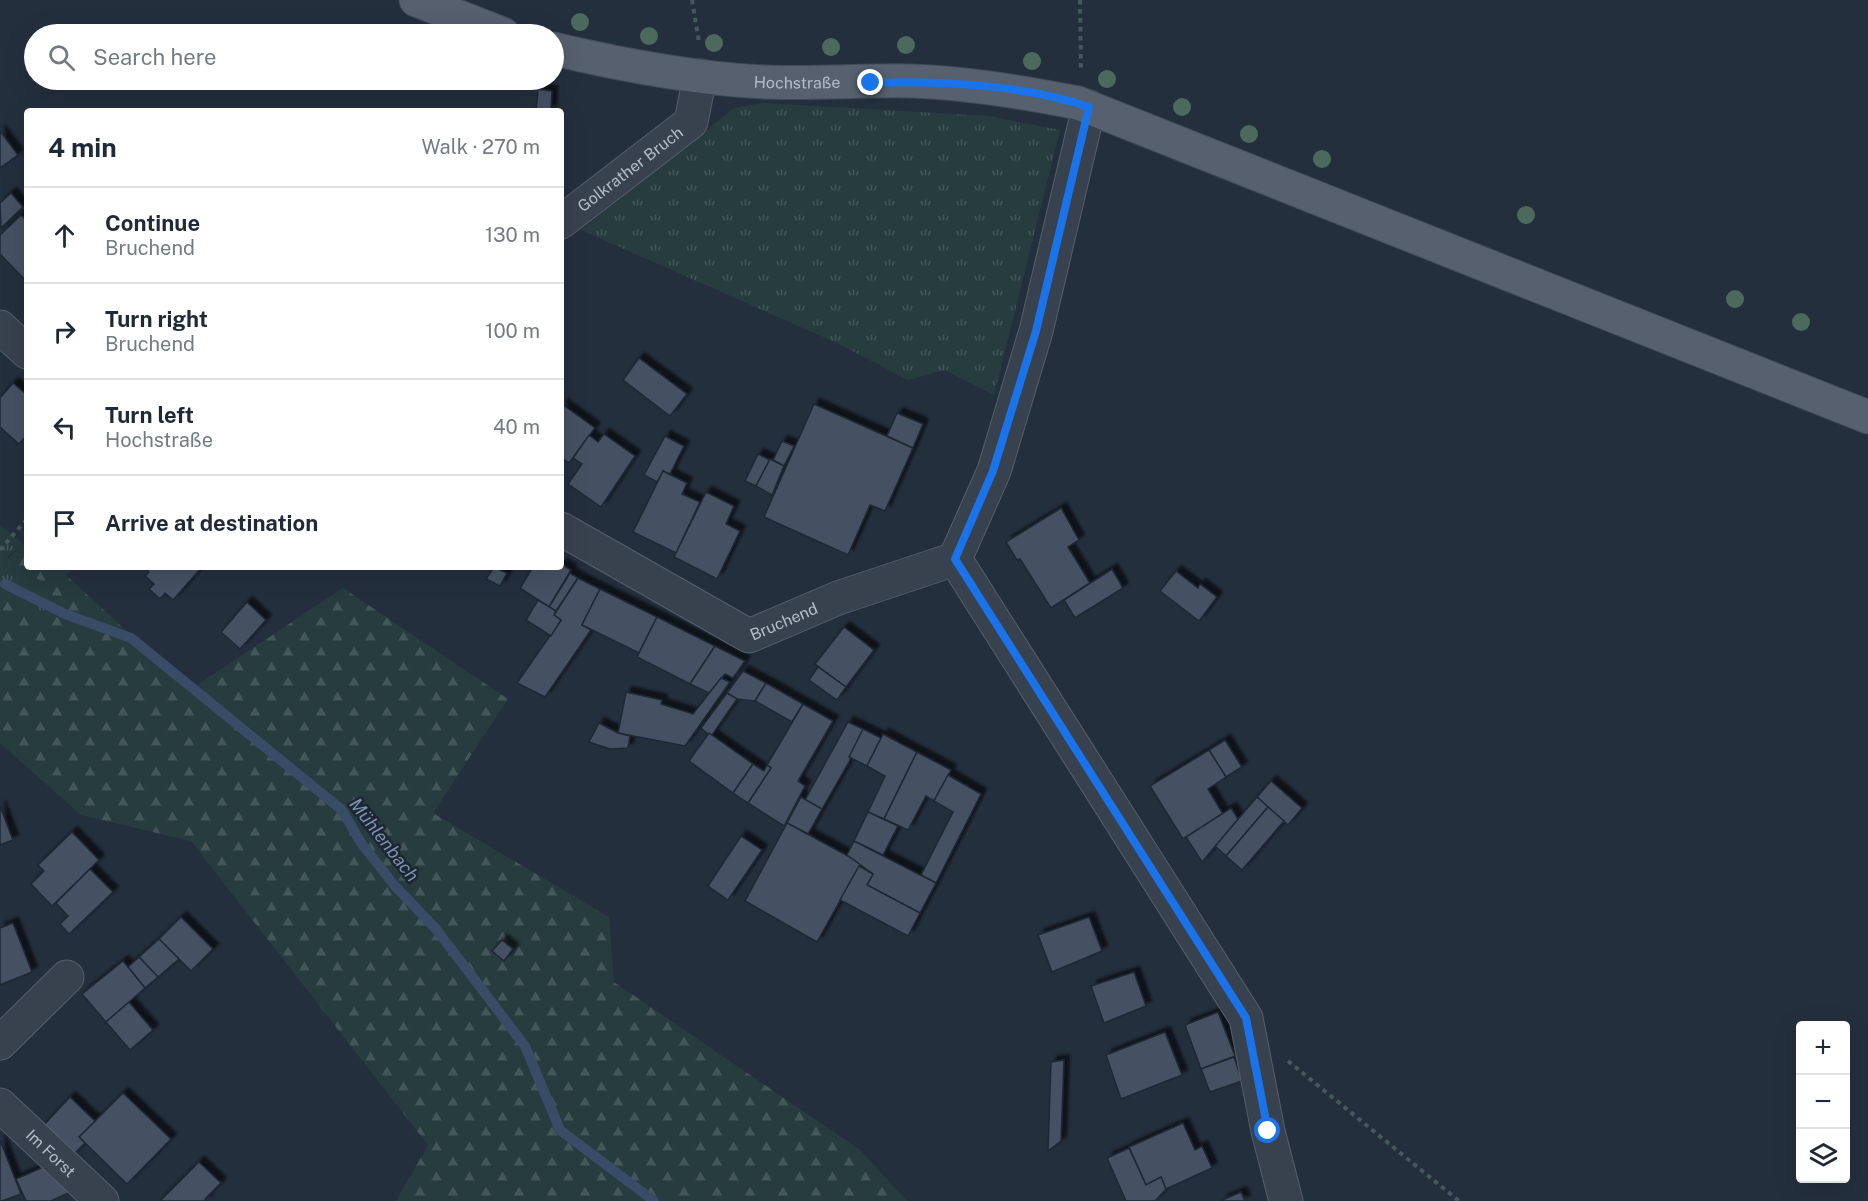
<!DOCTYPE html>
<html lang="en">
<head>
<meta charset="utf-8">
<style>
  body { margin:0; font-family:"Public Sans",sans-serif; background:#f6f6f7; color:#1f2937 }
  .controls { position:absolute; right:18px; bottom:18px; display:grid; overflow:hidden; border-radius:6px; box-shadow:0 6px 24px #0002 }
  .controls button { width:54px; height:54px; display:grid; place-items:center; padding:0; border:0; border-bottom:2px solid #e0e1e3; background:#fff; color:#1f2937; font:30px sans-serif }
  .stop { position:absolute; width:18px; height:18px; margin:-14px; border:4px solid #1a73e8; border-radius:50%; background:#fff }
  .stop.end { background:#1a73e8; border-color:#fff; box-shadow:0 2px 6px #0008 }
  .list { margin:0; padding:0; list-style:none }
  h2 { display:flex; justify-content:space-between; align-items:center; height:78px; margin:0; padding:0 24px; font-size:26px }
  h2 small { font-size:20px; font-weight:400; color:#747a83 }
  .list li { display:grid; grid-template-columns:39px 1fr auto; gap:18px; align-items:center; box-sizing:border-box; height:96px; padding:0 24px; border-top:2px solid #e0e1e3 }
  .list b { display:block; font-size:22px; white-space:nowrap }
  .list p { margin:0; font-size:20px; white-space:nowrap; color:#747a83 }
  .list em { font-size:20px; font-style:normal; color:#747a83 }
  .icon { flex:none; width:33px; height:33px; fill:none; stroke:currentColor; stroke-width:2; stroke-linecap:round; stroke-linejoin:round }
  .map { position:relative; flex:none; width:1868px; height:1201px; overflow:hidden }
  .search { position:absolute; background:#fff; box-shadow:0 6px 24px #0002; left:24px; top:24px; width:540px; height:66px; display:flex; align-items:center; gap:15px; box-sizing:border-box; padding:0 21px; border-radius:33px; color:#747a83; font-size:22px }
  .panel { position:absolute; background:#fff; box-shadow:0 6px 24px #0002; left:24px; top:108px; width:540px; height:462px; border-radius:6px }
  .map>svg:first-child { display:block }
  .grass { fill:url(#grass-tufts) }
  .forest { fill:url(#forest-firs) }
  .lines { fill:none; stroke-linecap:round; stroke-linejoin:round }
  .stream { stroke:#394c67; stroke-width:10 }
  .building { fill:#455162; stroke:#1f2835; stroke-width:1.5; filter:url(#shadow) }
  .minor-casing { stroke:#565f6c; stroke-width:35 }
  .major-casing { stroke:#414a57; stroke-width:35 }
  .path { stroke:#44595c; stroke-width:4; stroke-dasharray:4.5 4.5; stroke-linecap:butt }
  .minor { stroke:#38414e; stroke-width:33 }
  .major { stroke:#56606e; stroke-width:33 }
  .tree { fill:#4b6a5d }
  .route { stroke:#1a73e8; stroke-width:8 }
  .labels { text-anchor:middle; stroke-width:5; stroke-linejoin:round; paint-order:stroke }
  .street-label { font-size:16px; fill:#b4bcc9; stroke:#1d2633 }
  .water-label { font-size:18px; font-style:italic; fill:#7c92b1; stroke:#1d2633 }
</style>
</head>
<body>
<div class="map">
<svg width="1868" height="1201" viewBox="0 0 1868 1201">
  <defs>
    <pattern id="grass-tufts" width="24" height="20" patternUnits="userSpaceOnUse" patternTransform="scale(1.5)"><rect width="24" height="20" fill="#263c3f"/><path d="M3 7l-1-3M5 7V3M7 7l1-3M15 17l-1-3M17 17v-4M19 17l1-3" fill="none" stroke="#435659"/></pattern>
    <pattern id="forest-firs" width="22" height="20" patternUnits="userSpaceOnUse" patternTransform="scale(1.5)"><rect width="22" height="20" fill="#263c3f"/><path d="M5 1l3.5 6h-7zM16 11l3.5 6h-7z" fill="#435659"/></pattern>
    <filter id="shadow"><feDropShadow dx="5.5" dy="-5.5" stdDeviation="1.5" flood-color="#0009"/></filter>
  </defs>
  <rect width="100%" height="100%" fill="#242f3e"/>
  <g class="grass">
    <path d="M 763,103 L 988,116 L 1060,130 L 994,395 L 945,370 L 908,380 L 837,343 L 581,230 L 734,108 Z"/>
    <path d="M 0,525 L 23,545 L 8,556 L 8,569 L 41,580 L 52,597 L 44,615 L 28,613 L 0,596 Z"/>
  </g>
  <path class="forest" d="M 0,523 L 25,545 L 27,543 L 27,567 L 74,567 L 66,575 L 190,690 L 343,588 L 508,699 L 433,813 L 609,917 L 614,982 L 860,1150 L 907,1201 L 396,1201 L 428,1145 L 191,841 L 81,815 L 0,743 L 0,596 L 28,613 L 44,615 L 52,597 L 41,580 L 8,569 L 4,562 L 23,545 Z"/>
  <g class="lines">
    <path class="stream" d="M 5,584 L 65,614 L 131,638 L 342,810 L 361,843 L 395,886 L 436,929 L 525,1046 L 560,1130 L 654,1201"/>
  </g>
  <g class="building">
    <path d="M 538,89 L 552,91 L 551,111 L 536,111 Z"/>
    <path d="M 0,131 L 18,155 L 0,168 Z"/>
    <path d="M 11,193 L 23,207 L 1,228 L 0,203 Z"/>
    <path d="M 21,215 L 27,221 L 26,281 L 0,254 L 0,235 Z"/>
    <path d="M 639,358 L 687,394 L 670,416 L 623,380 Z"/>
    <path d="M 13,383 L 27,395 L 27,435 L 19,444 L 0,427 L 0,398 Z"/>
    <path d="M 562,404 L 595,428 L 569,463 L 561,458 Z"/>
    <path d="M 814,404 L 913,448 L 885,511 L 870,505 L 848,555 L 764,517 Z"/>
    <path d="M 897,413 L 923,424 L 913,448 L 887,436 Z"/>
    <path d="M 604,434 L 635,456 L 601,507 L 568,484 L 582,464 L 573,458 L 589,435 L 598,442 Z"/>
    <path d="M 665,436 L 684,446 L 670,474 L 663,471 L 657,482 L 644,475 Z"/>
    <path d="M 782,441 L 794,446 L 784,466 L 773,460 Z"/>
    <path d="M 758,454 L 770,460 L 756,486 L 745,481 Z"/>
    <path d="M 770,459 L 784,466 L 772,495 L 756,486 Z"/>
    <path d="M 663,471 L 687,483 L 682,494 L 700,502 L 676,553 L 633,532 Z"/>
    <path d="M 706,492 L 734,506 L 726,524 L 740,531 L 717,579 L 674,557 Z"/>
    <path d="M 1061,508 L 1079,540 L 1068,547 L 1090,583 L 1051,608 L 1020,559 L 1017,560 L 1006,542 Z"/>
    <path d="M 561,564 L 571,570 L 549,607 L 520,588 L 533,567 L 561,567 Z"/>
    <path d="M 144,567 L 202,567 L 173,600 L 165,593 L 160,599 L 149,589 L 154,584 L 145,576 L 149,572 Z"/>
    <path d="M 494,567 L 507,573 L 500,586 L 486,579 Z"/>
    <path d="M 1112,569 L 1123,588 L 1075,618 L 1064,600 Z"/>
    <path d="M 1176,571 L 1198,588 L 1200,584 L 1217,597 L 1199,621 L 1160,591 Z"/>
    <path d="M 570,573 L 578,578 L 556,611 L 549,607 Z"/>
    <path d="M 578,578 L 600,589 L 582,625 L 591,630 L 545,697 L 517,683 L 561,620 L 554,615 Z"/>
    <path d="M 600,589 L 657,617 L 639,653 L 582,625 Z"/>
    <path d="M 538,600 L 556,611 L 554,615 L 561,620 L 551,636 L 526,620 Z"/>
    <path d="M 247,602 L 266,620 L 240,649 L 221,632 Z"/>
    <path d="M 657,617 L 715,646 L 690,684 L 637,657 Z"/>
    <path d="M 844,627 L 874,650 L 846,687 L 815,664 Z"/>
    <path d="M 715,646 L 745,661 L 733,678 L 725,674 L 709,693 L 690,684 Z"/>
    <path d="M 818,667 L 846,687 L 837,700 L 809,680 Z"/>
    <path d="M 743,671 L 766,683 L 755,701 L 737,699 L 727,693 Z"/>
    <path d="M 721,678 L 730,682 L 685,746 L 618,733 L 626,692 L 662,700 L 661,704 L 693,714 Z"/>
    <path d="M 766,683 L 803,704 L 792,722 L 755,701 Z"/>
    <path d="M 727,693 L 737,699 L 712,735 L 708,734 L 701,728 Z"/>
    <path d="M 803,704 L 833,721 L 798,781 L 805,786 L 784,826 L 748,803 L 771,768 L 767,765 Z"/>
    <path d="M 848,722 L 863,729 L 849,762 L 822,809 L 805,800 Z"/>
    <path d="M 599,723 L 618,733 L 630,736 L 628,748 L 610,749 L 589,742 Z"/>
    <path d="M 863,729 L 881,738 L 867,766 L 849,757 Z"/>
    <path d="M 709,733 L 753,764 L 733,793 L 689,761 Z"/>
    <path d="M 883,734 L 917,752 L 884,819 L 868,812 L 885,776 L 867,766 Z"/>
    <path d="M 1225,740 L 1242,767 L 1226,777 L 1209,750 Z"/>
    <path d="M 1209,750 L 1226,777 L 1208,789 L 1223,814 L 1183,839 L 1150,786 Z"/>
    <path d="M 917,752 L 951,770 L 934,801 L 926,796 L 908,830 L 884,819 Z"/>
    <path d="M 753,764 L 764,771 L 767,765 L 771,768 L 748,803 L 733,793 Z"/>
    <path d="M 948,775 L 981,794 L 936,883 L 921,875 L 953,812 L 934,801 Z"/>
    <path d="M 1271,781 L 1302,808 L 1288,825 L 1257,797 Z"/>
    <path d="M 801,797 L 822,809 L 808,834 L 787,823 Z"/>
    <path d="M 1257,797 L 1268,807 L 1226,856 L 1215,846 Z"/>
    <path d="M 0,806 L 13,840 L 0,845 Z"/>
    <path d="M 1268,807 L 1284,821 L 1242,870 L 1226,856 Z"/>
    <path d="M 1231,808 L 1238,819 L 1202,862 L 1186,837 Z"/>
    <path d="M 868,812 L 898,826 L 883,855 L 854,841 Z"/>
    <path d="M 787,823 L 861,863 L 817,942 L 745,901 Z"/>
    <path d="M 72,832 L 99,860 L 52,906 L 31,884 L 44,871 L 38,865 Z"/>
    <path d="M 741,836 L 762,850 L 728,900 L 708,886 Z"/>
    <path d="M 854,841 L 936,883 L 920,913 L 867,885 L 873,874 L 847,855 Z"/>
    <path d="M 859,866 L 873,874 L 867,885 L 920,913 L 908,936 L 840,900 Z"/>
    <path d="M 90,869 L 113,892 L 69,934 L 60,924 L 68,916 L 56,903 Z"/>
    <path d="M 181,917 L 213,949 L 191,971 L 159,939 Z"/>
    <path d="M 1089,917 L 1102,951 L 1052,972 L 1038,935 Z"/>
    <path d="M 13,923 L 32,972 L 0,985 L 0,928 Z"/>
    <path d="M 159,939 L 179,959 L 158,977 L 139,957 Z"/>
    <path d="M 502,940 L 513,949 L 504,961 L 492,951 Z"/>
    <path d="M 139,957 L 158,977 L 145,988 L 128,967 Z"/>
    <path d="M 123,961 L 145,988 L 106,1022 L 82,994 Z"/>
    <path d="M 1134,972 L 1146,1006 L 1104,1023 L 1091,986 Z"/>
    <path d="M 129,1002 L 153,1030 L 130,1050 L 106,1022 Z"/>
    <path d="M 1218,1012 L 1235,1056 L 1201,1069 L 1185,1025 Z"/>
    <path d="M 1165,1032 L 1182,1075 L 1121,1099 L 1106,1055 Z"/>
    <path d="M 1234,1057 L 1242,1081 L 1210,1092 L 1201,1069 Z"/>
    <path d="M 1064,1060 L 1061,1141 L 1048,1151 L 1051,1062 Z"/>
    <path d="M 123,1093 L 171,1139 L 127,1184 L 79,1137 Z"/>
    <path d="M 70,1097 L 95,1121 L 79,1137 L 85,1143 L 73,1155 L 43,1126 Z"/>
    <path d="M 1183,1123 L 1195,1150 L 1202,1146 L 1212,1168 L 1166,1189 L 1161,1177 L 1146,1185 L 1129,1147 Z"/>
    <path d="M 0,1140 L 21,1194 L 2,1201 L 0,1201 Z"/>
    <path d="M 1129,1148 L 1146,1185 L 1161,1177 L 1166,1189 L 1155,1201 L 1126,1201 L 1107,1158 Z"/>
    <path d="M 199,1162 L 221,1183 L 205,1199 L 207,1201 L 160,1201 Z"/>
    <path d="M 48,1165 L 73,1191 L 51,1201 L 26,1201 L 16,1179 Z"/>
    <path d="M 1241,1192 L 1245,1201 L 1220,1201 Z"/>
  </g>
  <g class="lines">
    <g class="minor-casing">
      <g id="minor">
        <path id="s1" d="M 561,222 L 691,122 L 700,76"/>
        <path d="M 0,327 L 27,352"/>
        <path id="s2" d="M 561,529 L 749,636 L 838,598 L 955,559 L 994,471 L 1036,331 L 1089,107"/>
        <path d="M 955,559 L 1246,1018 L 1268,1131 L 1286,1201"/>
        <path d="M 0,1043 L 67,977"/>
        <path id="s3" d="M 0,1105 L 102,1201"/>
      </g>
    </g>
    <g class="major-casing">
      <g id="major">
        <path d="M 416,0 L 503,34"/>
        <path id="s4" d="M 554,49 C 622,65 694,79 765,82 C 814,84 863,80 911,81 C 968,83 1023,92 1078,103 L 1868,417"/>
      </g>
    </g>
    <g class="path">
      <path d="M 692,0 L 699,42"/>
      <path d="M 1080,0 L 1081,71"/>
      <path d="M 0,550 L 27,519"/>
      <path d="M 1288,1061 L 1459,1201"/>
    </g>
    <use href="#minor" class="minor"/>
    <use href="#major" class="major"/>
  </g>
  <g class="tree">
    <circle cx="580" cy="22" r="9"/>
    <circle cx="649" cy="36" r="9"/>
    <circle cx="714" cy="43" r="9"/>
    <circle cx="906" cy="45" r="9"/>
    <circle cx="831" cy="47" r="9"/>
    <circle cx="1032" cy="61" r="9"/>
    <circle cx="1107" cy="79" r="9"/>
    <circle cx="1182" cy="107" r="9"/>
    <circle cx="1249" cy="134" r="9"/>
    <circle cx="1322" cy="159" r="9"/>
    <circle cx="1526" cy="215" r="9"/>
    <circle cx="1735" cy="299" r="9"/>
    <circle cx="1801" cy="322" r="9"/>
  </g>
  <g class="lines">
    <path class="route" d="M 871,83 C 938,80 1025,85 1089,107 L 1036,331 L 993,471 L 955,559 L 1246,1018 L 1268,1131"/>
  </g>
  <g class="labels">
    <g class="street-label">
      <text dy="6" stroke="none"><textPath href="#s4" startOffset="246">Hochstraße</textPath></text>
      <text dy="6" stroke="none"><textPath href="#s1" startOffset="87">Golkrather Bruch</textPath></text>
      <text dy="6" stroke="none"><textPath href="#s2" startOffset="254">Bruchend</textPath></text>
      <text dy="6" stroke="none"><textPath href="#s3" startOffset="70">Im Forst</textPath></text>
    </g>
    <g class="water-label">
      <text transform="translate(384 840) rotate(52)" y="6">Mühlenbach</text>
    </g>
  </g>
</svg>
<div class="controls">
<button>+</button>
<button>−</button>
<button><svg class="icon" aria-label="layers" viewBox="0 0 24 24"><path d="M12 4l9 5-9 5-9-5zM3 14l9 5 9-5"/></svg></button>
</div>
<div class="stop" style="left:1268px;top:1131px"></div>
<div class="stop end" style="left:871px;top:83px"></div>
<div class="search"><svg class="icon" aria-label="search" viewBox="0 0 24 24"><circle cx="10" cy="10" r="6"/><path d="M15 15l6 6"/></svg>Search here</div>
<section class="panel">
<h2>4 min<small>Walk · 270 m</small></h2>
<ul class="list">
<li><svg class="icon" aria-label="ahead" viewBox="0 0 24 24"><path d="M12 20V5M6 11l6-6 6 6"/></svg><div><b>Continue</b><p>Bruchend</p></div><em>130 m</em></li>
<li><svg class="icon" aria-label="right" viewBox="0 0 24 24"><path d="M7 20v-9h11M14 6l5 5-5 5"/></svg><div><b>Turn right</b><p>Bruchend</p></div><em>100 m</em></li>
<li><svg class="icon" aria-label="left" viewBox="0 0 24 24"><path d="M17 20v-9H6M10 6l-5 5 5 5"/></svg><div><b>Turn left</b><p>Hochstraße</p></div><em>40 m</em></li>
<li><svg class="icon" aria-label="arrive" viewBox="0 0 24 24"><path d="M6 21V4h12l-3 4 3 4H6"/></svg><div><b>Arrive at destination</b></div></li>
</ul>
</section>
</div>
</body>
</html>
